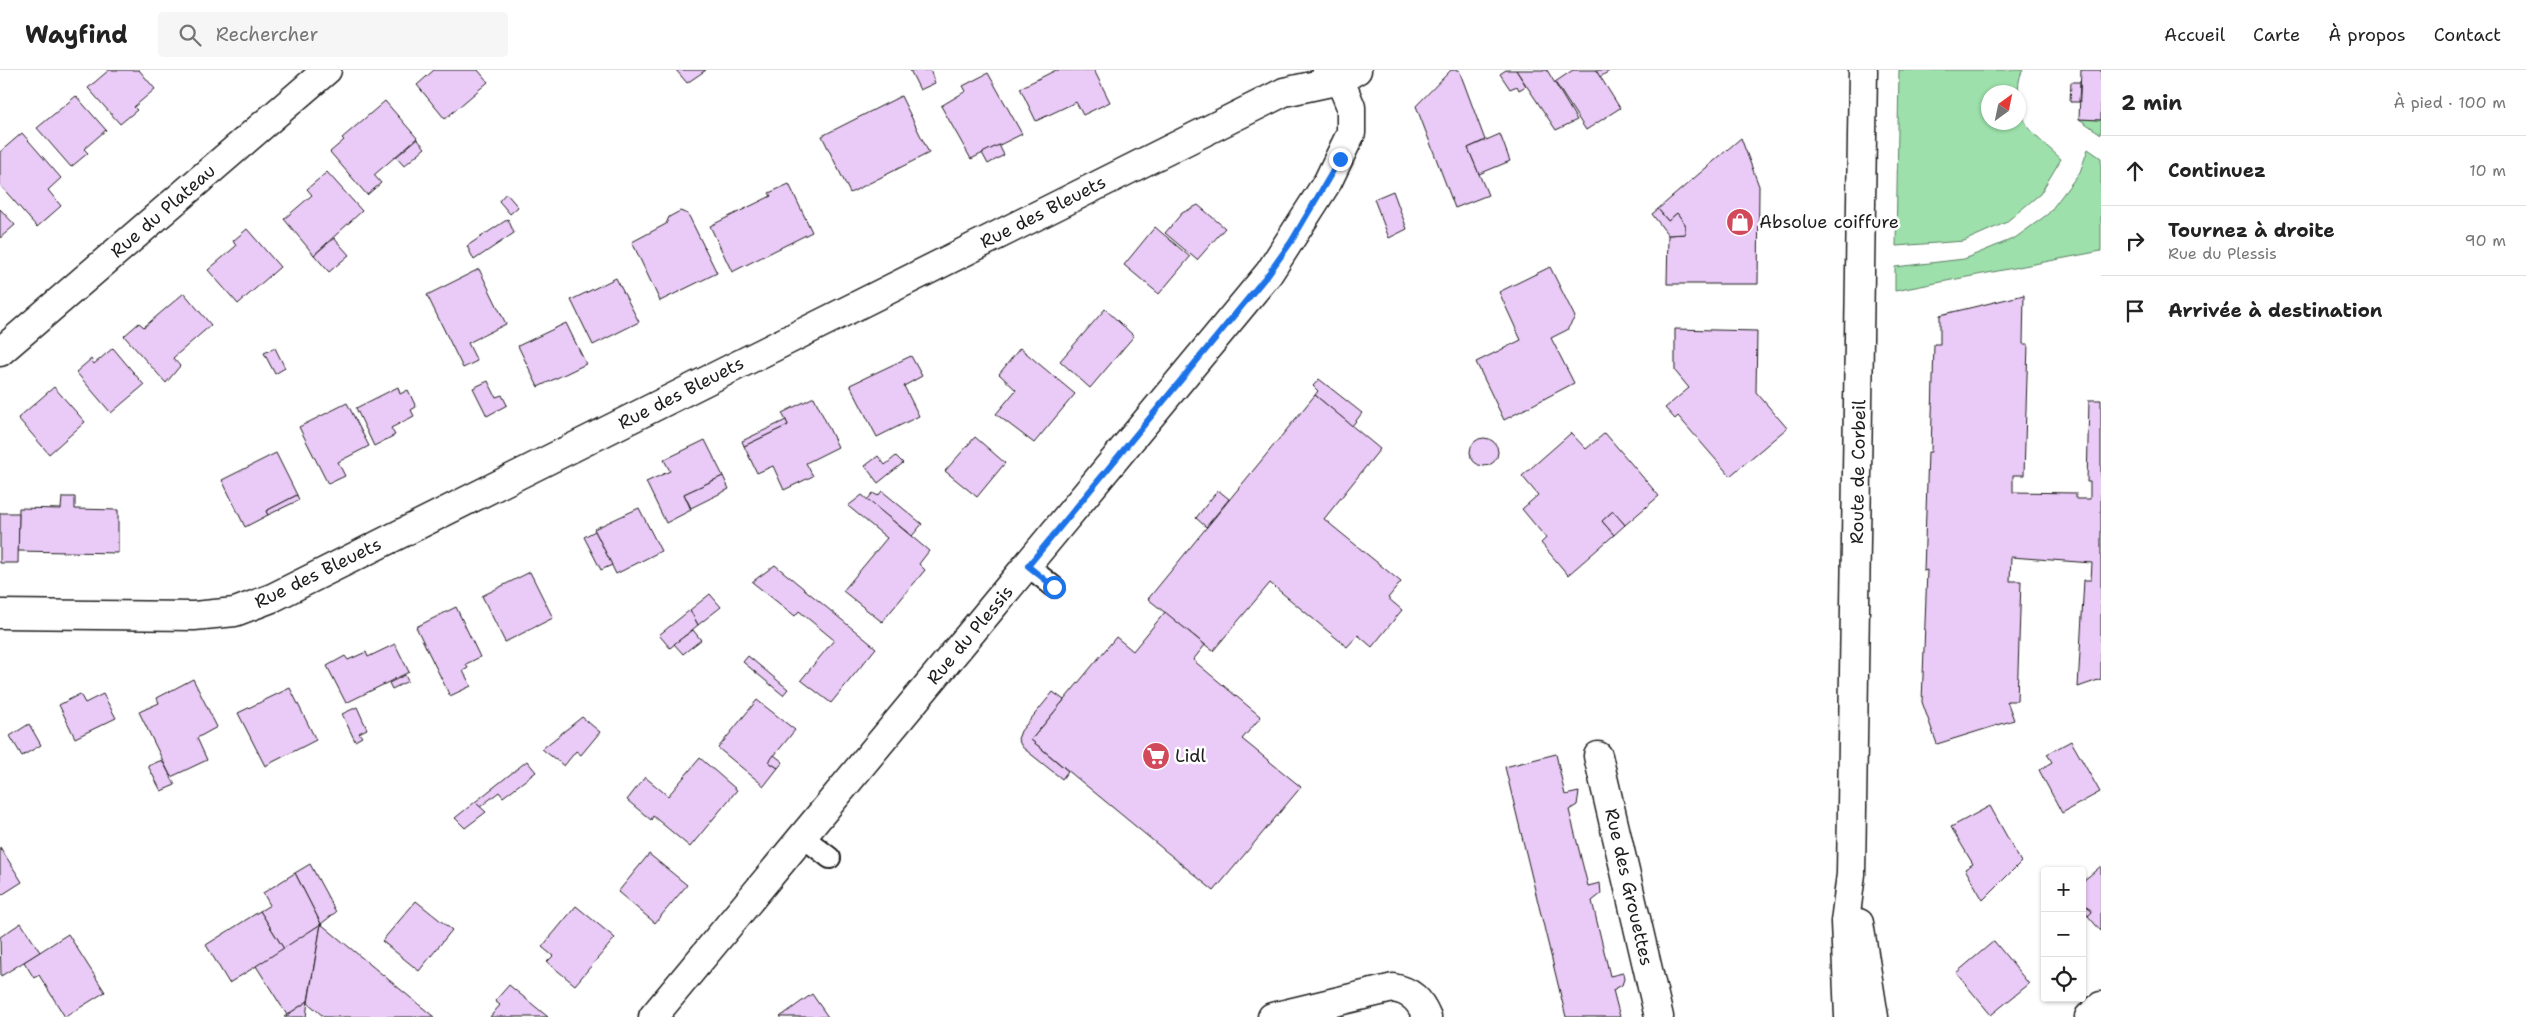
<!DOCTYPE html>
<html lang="fr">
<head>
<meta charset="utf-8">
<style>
  body { margin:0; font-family:"Shantell Sans",sans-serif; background:#f6f6f6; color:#222 }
  .controls { position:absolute; right:15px; bottom:15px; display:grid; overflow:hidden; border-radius:5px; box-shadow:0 1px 4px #0004 }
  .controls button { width:45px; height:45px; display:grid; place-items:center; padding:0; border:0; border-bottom:1px solid #e0e0e0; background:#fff; color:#222; font:25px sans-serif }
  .compass { position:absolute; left:1981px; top:15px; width:45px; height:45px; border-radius:50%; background:#fff; box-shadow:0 1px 4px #0004; rotate:33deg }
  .stop { position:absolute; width:15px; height:15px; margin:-11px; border:4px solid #1a73e8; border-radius:50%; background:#fff }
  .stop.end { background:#1a73e8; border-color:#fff; box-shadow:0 1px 5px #0008 }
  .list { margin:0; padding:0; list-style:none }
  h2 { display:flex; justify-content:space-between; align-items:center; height:65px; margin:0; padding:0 20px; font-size:21px }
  h2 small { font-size:16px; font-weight:400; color:#767676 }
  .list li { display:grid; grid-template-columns:32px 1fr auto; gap:15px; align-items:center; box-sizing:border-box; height:70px; padding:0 20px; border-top:1px solid #e0e0e0 }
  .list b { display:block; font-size:19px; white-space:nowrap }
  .list p { margin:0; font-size:16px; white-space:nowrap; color:#767676 }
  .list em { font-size:16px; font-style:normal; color:#767676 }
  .icon { flex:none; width:28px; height:28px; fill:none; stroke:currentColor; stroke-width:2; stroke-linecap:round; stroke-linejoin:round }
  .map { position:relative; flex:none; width:2101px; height:947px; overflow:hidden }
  header { display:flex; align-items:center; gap:30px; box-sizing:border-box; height:70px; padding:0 25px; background:#fff; border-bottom:1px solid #e0e0e0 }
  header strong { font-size:24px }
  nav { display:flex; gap:28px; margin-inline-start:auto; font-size:18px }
  .search { width:350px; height:45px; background:#f6f6f6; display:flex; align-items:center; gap:12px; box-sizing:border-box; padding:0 18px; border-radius:5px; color:#767676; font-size:19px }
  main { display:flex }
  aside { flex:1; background:#fff }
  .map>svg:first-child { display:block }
  .green { fill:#9de0ab; stroke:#5c7e64; fill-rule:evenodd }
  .building { fill:#eacaf7; stroke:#1c1c1c }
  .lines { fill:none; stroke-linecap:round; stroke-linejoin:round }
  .service-casing { stroke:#1c1c1c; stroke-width:24 }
  .minor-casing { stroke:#1c1c1c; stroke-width:31 }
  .secondary-casing { stroke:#1c1c1c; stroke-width:31 }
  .service { stroke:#fff; stroke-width:20 }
  .minor { stroke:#fff; stroke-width:28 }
  .secondary { stroke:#fff; stroke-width:28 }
  .route { stroke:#1a73e8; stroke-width:6 }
  .labels { text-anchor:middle; stroke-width:5; stroke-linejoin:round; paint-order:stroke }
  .street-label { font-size:18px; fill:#1c1c1c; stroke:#fff }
  .poi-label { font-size:18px; fill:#1c1c1c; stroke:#fff; text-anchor:start }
</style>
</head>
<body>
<header>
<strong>Wayfind</strong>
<div class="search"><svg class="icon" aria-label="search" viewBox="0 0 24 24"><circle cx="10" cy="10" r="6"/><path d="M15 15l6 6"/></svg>Rechercher</div>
<nav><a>Accueil</a><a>Carte</a><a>À propos</a><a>Contact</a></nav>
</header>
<main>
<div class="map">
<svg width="2101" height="947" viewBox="0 0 2101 947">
  <rect width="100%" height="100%" fill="#fff"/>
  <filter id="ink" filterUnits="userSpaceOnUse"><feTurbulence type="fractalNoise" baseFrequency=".02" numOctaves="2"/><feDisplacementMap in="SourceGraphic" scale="10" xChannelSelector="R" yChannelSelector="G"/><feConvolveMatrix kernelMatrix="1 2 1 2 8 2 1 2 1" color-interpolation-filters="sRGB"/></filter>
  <g filter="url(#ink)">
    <g class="green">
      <path d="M 1899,0 L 2023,0 C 2014,15 2019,46 2030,59 C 2038,70 2051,79 2061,89 L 2040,124 L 2005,153 L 1964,171 L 1896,176 ZM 2018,22 L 2018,52 L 1988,52 L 1988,22 Z"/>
      <path d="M 2079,49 L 2101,50 L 2101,64 Z"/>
      <path d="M 2088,79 L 2101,88 L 2101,181 L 1895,221 L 1895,197 L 1964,189 L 2015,168 L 2048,144 L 2080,102 Z"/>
    </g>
    <g class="building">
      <path d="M 109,0 L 139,0 L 155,19 L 134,37 L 137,40 L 120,54 L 88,18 Z"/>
      <path d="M 434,0 L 478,0 L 488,12 L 445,49 L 417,15 Z"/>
      <path d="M 676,0 L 706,0 L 687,13 Z"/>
      <path d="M 910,0 L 930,0 L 935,13 L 920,20 Z"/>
      <path d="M 1056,0 L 1094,0 L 1110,32 L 1083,45 L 1076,32 L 1036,51 L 1020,18 Z"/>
      <path d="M 1459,0 L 1485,70 L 1468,78 L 1488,125 L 1455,138 L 1416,36 L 1451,0 Z"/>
      <path d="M 1506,0 L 1516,0 L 1526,16 L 1519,20 L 1517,16 L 1510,19 L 1500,4 Z"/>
      <path d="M 1516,0 L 1547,0 L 1577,50 L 1556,60 Z"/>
      <path d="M 1573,0 L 1596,0 L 1620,38 L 1586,60 L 1555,12 Z"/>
      <path d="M 1596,0 L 1611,0 L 1600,7 Z"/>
      <path d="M 2081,0 L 2101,0 L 2101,50 L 2079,49 Z"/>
      <path d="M 988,3 L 1022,64 L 971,89 L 941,36 L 966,21 L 963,16 Z"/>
      <path d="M 2071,12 L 2080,12 L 2079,32 L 2070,32 Z"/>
      <path d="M 76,26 L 106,60 L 84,79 L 88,83 L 71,97 L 37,58 Z"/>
      <path d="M 901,26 L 929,83 L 850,123 L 822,66 Z"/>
      <path d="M 385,31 L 417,68 L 374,105 L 381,113 L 367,125 L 330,82 L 344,70 L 342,68 Z"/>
      <path d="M 22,63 L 61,108 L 48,120 L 61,136 L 37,157 L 0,115 L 0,82 Z"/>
      <path d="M 1500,64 L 1510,91 L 1479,104 L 1468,78 Z"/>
      <path d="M 1741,68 L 1759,116 L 1758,214 L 1667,214 L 1668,165 L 1685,164 L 1685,154 L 1677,143 L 1668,151 L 1658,139 Z"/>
      <path d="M 417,69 L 425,78 L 404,96 L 396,87 Z"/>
      <path d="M 999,75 L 1004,85 L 988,94 L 982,83 Z"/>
      <path d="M 327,102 L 362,141 L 314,185 L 284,149 L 312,125 L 307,119 Z"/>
      <path d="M 789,114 L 812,162 L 732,202 L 710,156 L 771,126 L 769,123 Z"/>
      <path d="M 1393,121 L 1407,159 L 1389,168 L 1374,129 Z"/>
      <path d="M 506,123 L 518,137 L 510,144 L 499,131 Z"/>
      <path d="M 1198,135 L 1225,158 L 1197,190 L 1165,163 L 1182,143 Z"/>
      <path d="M 0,139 L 15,155 L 0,168 Z"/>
      <path d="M 1658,139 L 1668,151 L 1677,143 L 1685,154 L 1685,164 L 1668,165 L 1652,144 Z"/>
      <path d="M 680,141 L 688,144 L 717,203 L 660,231 L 632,172 L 666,154 L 669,147 Z"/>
      <path d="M 508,149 L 514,163 L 474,190 L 467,176 Z"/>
      <path d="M 1155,157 L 1190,187 L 1159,224 L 1124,195 Z"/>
      <path d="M 247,159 L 280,197 L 238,234 L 208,200 L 236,176 L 233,171 Z"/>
      <path d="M 334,168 L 349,185 L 329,202 L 314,185 Z"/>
      <path d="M 1550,197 L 1575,247 L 1567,260 L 1551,268 L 1574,313 L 1504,350 L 1476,292 L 1521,270 L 1499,222 Z"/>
      <path d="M 479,199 L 506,254 L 468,273 L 477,291 L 463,298 L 427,225 Z"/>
      <path d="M 616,208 L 639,252 L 593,275 L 571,230 Z"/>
      <path d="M 184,223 L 211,255 L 173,288 L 180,296 L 166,313 L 124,266 L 139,253 L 144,257 Z"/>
      <path d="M 2024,225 L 2023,274 L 2028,274 L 2024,405 L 2013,405 L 2013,422 L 2076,423 L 2076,429 L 2090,429 L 2090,412 L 2087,412 L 2089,330 L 2101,330 L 2101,609 L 2078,617 L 2084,510 L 2091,510 L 2092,493 L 2011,487 L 2010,511 L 2021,511 L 2017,631 L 2007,631 L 2014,650 L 1937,674 L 1922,632 L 1927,500 L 1924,501 L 1928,382 L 1931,382 L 1934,274 L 1940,274 L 1940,245 Z"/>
      <path d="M 1105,239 L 1134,266 L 1090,318 L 1060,291 Z"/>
      <path d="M 566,253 L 586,294 L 538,317 L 518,276 Z"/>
      <path d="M 1675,259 L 1757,261 L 1756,322 L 1787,358 L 1730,406 L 1678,346 L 1675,349 L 1665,338 L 1689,318 L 1675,301 Z"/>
      <path d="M 113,278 L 144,315 L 111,343 L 76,302 L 91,289 L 94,294 Z"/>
      <path d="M 275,278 L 285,298 L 275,304 L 264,283 Z"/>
      <path d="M 1020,278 L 1075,324 L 1034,373 L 996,344 L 1016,320 L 999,304 Z"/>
      <path d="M 911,286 L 922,306 L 904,316 L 919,346 L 877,367 L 850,315 Z"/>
      <path d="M 1319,309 L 1362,343 L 1352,356 L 1315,325 L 1318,321 L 1313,316 Z"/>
      <path d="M 488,311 L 496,327 L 502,325 L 507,335 L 487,346 L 473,318 Z"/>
      <path d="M 54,317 L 85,352 L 49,384 L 18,348 Z"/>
      <path d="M 398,317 L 400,324 L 408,320 L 416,337 L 411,340 L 414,346 L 391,358 L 395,365 L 374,376 L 356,338 Z"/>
      <path d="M 1315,325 L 1380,379 L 1324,449 L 1401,512 L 1388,528 L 1402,540 L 1372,577 L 1358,565 L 1347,577 L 1270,513 L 1213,581 L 1148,529 Z"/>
      <path d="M 814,327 L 838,377 L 806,393 L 813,406 L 784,420 L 773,396 L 757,403 L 744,376 L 788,355 L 782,343 Z"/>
      <path d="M 347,333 L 369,376 L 338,392 L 345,406 L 328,414 L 299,357 Z"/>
      <path d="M 786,350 L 788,355 L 744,376 L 742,371 Z"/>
      <path d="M 1571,363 L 1586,379 L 1605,363 L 1659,426 L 1625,455 L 1613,441 L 1602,451 L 1614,465 L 1568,505 L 1541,473 L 1546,468 L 1522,439 L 1538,425 L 1522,406 Z"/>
      <path d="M 975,367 L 1005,393 L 977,427 L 945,401 Z"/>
      <circle cx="1484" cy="382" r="14"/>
      <path d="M 705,370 L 723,406 L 684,424 L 691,440 L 666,453 L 646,412 L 670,401 L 664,390 Z"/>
      <path d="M 276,383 L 297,425 L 266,441 L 268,445 L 245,457 L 222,410 Z"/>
      <path d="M 878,386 L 885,395 L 896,386 L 903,393 L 878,413 L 865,396 Z"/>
      <path d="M 723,406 L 729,419 L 691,438 L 684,424 Z"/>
      <path d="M 1218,420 L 1229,429 L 1206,457 L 1196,448 Z"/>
      <path d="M 882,421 L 922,454 L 912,466 L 867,430 L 873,423 L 878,426 Z"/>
      <path d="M 297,425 L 299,430 L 268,445 L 266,441 Z"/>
      <path d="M 862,425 L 929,481 L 919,494 L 925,500 L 882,552 L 843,521 L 887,468 L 848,436 Z"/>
      <path d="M 62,427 L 75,427 L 75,439 L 118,440 L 118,483 L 18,481 L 19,438 L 61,439 Z"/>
      <path d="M 639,438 L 661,481 L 616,504 L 594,459 Z"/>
      <path d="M 1613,441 L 1625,455 L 1614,465 L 1602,451 Z"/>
      <path d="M 0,443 L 19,443 L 18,493 L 0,493 Z"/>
      <path d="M 595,461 L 612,495 L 601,500 L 584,467 Z"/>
      <path d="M 775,495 L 876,578 L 831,633 L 801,610 L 834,570 L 799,541 L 795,546 L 752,512 Z"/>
      <path d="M 530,502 L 553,548 L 505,572 L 482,526 Z"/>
      <path d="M 710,524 L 721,537 L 698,555 L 690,540 Z"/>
      <path d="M 456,537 L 480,587 L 466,594 L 468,598 L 463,601 L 471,616 L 450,626 L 416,557 Z"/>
      <path d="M 690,540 L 698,555 L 670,578 L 659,565 Z"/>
      <path d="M 1165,542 L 1205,575 L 1193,590 L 1261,647 L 1242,669 L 1301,717 L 1214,821 L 1031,670 L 1116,567 L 1133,581 Z"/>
      <path d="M 693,560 L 701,570 L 683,584 L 674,574 Z"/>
      <path d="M 395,574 L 409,602 L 346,633 L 327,596 L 345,586 L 348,590 L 366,582 L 368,587 Z"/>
      <path d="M 748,586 L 788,619 L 783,625 L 743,592 Z"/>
      <path d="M 405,605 L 408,611 L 392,619 L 389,613 Z"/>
      <path d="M 193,609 L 217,657 L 197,668 L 207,690 L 171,707 L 139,642 L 159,633 L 157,628 Z"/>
      <path d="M 290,618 L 316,670 L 265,696 L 238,643 Z"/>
      <path d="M 1053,622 L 1064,630 L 1031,670 L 1068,701 L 1062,709 L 1022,677 L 1018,669 L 1021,661 Z"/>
      <path d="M 80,624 L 85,633 L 103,624 L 116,648 L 75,668 L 59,635 Z"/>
      <path d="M 757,630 L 795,660 L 769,692 L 778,698 L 764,716 L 718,678 Z"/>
      <path d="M 357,637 L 367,659 L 359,663 L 362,667 L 355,671 L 342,644 Z"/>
      <path d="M 582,647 L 600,662 L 581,685 L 576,681 L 564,696 L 542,679 Z"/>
      <path d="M 29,654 L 41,675 L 22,686 L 10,666 Z"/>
      <path d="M 2071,671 L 2100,722 L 2062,743 L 2039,700 L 2052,692 L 2047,684 Z"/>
      <path d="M 1556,684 L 1565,725 L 1579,722 L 1577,735 L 1569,740 L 1588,816 L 1600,813 L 1601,824 L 1592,831 L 1610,906 L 1623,903 L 1624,909 L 1622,915 L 1613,920 L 1620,947 L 1566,947 L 1505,697 Z"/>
      <path d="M 774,685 L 783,692 L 778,698 L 769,692 Z"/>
      <path d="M 700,688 L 737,720 L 690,777 L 653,746 L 651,750 L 627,730 L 645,707 L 668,726 Z"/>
      <path d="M 162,690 L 175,715 L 161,721 L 148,696 Z"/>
      <path d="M 527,691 L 536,702 L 503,727 L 499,722 L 480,737 L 475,732 Z"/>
      <path d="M 475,732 L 486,742 L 465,758 L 455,748 Z"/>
      <path d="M 1990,736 L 2021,792 L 1983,830 L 1965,799 L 1973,794 L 1951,757 Z"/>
      <path d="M 0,777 L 22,812 L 0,826 Z"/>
      <path d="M 649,784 L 687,815 L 655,853 L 618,822 Z"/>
      <path d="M 310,794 L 336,842 L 321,854 L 295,803 Z"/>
      <path d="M 2101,796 L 2101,861 L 2088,846 L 2092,842 L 2082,831 L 2082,812 Z"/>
      <path d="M 295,803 L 321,854 L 284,879 L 260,841 L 270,835 L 263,823 Z"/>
      <path d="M 416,831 L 452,860 L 419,901 L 382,871 Z"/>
      <path d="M 576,836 L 615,868 L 575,915 L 547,892 L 553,886 L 542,877 Z"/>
      <path d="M 2087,836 L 2092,842 L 2088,846 L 2083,839 Z"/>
      <path d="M 260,841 L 284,879 L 229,913 L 206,875 Z"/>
      <path d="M 21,853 L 40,882 L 1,906 L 0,867 Z"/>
      <path d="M 321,854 L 308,931 L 287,945 L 256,896 Z"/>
      <path d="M 321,854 L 434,947 L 324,947 L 308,933 Z"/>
      <path d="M 68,864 L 105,922 L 65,947 L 39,905 L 34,908 L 24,892 Z"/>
      <path d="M 1994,871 L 2029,914 L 1991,945 L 1956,903 Z"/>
      <path d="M 509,915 L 548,947 L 490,947 L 500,935 L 495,931 Z"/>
      <path d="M 812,924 L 828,947 L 780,947 Z"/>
      <path d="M 308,931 L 306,947 L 284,947 Z"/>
    </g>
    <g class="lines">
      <g class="service-casing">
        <g id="service">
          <path d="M 1028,496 L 1054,517"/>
          <path d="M 803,767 L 830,788"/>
        </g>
      </g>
      <g class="minor-casing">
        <g id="minor">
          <path d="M 0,282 L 327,0"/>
          <path d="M 0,544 L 194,546 L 235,542 L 272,528 L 1284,22 L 1340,10 L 1357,0"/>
          <path d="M 1598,686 L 1659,947"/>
          <path d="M 653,947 L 1269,203 L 1328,111 L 1351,63 L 1351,37 L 1340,10 L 1327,0"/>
          <path d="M 1272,947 L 1393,918 C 1411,921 1420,930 1427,947"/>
          <path d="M 2089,947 L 2101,936"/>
        </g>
      </g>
      <g class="secondary-casing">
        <g id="secondary">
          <path d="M 1859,853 L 1874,947"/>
          <path d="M 1849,947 L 1845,852 L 1851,804 L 1863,0"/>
        </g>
      </g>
      <use href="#service" class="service"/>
      <use href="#minor" class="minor"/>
      <use href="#secondary" class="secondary"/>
    </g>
  </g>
  <g class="lines" filter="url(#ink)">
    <path class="route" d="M 1054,517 L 1028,496 L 1269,203 L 1291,172 L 1340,89"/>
  </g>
  <defs>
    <g id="shop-disc" transform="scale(1.4375)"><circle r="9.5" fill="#d1495b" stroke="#fff"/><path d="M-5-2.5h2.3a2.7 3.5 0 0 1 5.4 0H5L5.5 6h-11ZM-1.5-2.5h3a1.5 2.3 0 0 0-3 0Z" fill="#fff"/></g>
    <g id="supermarket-disc" transform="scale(1.4375)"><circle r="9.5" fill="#d1495b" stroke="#fff"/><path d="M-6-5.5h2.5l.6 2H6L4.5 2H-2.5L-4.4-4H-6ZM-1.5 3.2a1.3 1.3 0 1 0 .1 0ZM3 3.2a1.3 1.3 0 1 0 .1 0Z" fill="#fff"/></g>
  </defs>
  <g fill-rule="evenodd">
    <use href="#shop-disc" x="1740" y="152"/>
    <use href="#supermarket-disc" x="1156" y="686"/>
  </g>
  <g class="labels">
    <g class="street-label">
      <text transform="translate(163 141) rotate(-41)" y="6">Rue du Plateau</text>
      <text transform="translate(1043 142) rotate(-27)" y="6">Rue des Bleuets</text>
      <text transform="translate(681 323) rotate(-27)" y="6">Rue des Bleuets</text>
      <text transform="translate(1858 402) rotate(-89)" y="6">Route de Corbeil</text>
      <text transform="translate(318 503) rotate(-26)" y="6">Rue des Bleuets</text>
      <text transform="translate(970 565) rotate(-50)" y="6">Rue du Plessis</text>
      <text transform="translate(1629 817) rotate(77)" y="6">Rue des Grouettes</text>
    </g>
    <g class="poi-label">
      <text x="1759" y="158">Absolue coiffure</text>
      <text x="1175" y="692">Lidl</text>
    </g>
  </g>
</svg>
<div class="controls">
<button>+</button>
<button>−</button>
<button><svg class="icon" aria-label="locate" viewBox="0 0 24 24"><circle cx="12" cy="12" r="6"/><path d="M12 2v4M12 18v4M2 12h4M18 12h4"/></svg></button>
</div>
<svg class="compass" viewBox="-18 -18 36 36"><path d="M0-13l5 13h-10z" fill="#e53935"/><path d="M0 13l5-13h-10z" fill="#767676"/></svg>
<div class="stop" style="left:1054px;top:517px"></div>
<div class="stop end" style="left:1340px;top:89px"></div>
</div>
<aside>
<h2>2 min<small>À pied · 100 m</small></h2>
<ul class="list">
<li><svg class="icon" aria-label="ahead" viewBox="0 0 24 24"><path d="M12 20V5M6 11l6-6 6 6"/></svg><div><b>Continuez</b></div><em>10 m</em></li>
<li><svg class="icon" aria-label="right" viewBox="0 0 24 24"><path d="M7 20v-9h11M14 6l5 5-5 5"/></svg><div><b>Tournez à droite</b><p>Rue du Plessis</p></div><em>90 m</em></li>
<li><svg class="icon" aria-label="arrive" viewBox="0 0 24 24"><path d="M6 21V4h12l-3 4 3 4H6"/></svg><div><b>Arrivée à destination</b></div></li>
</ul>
</aside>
</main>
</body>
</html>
